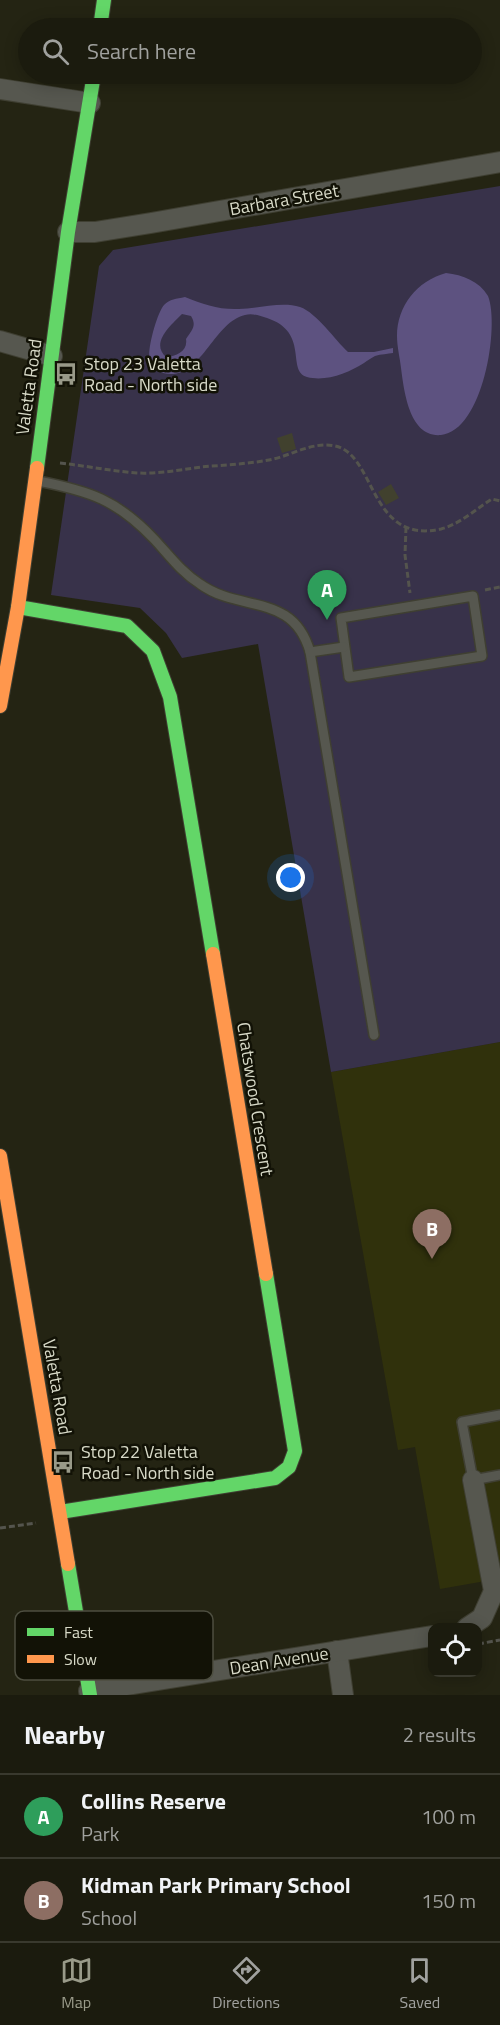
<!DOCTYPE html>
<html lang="en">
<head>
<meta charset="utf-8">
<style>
  body { margin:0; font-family:"Titillium Web",sans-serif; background:#242417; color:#f1f3f6 }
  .controls { position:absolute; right:18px; bottom:18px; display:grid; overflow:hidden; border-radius:12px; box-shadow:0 3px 15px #0003 }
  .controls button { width:54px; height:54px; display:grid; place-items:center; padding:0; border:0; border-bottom:2px solid #39392e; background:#1b1b0e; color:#f1f3f6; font:30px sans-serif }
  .you { position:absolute; left:291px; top:878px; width:21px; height:21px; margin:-15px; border:4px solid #fff; border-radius:50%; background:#1a73e8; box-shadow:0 0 0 9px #1a73e833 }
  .badge { display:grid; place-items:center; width:39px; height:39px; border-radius:50%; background:#999a89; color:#fff; font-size:20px; font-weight:700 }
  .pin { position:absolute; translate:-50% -50px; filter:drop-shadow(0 2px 3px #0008) }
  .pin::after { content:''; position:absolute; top:32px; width:21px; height:18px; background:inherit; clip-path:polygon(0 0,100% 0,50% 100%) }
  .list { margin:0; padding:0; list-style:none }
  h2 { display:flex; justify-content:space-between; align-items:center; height:78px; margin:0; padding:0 24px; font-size:26px }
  h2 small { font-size:20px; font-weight:400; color:#a0a19e }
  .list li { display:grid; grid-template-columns:39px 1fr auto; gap:18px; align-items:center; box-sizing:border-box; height:84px; padding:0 24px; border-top:2px solid #39392e }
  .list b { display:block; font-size:22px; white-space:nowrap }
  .list p { margin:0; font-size:20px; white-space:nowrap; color:#a0a19e }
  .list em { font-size:20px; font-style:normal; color:#a0a19e }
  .icon { flex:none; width:33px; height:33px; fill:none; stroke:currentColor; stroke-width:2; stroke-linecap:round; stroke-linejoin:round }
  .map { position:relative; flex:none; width:500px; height:1695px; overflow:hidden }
  .search { position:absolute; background:#1b1b0e; box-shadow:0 3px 15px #0003; left:18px; right:18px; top:18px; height:66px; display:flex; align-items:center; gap:15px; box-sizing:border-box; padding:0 21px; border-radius:33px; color:#a0a19e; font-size:22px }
  .sheet { height:246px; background:#1b1b0e }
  nav { display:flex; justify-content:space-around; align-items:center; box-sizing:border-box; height:84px; border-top:2px solid #39392e; background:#1b1b0e; font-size:16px; color:#a0a19e }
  nav a { display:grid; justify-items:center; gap:3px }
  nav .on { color:#999a89 }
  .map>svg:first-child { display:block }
  .built { fill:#30310c }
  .green { fill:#38324a }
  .water { fill:#5d5280; fill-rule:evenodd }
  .building { fill:#41412e }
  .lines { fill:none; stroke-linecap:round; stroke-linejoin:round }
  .lane-casing { stroke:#3f3f32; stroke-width:12 }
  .street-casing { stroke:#3f3f32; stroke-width:22 }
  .fast-casing { stroke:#3f3f32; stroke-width:16 }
  .slow-casing { stroke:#3f3f32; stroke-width:16 }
  .path { stroke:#54544d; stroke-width:3; stroke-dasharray:6 3; stroke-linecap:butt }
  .lane { stroke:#56574f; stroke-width:9 }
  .street { stroke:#56574f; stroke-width:20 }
  .fast { stroke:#63d668; stroke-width:14 }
  .slow { stroke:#ff974d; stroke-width:14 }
  .labels { text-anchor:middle; stroke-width:5; stroke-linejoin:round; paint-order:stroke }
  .street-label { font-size:18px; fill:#d8dac8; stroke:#121206 }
  .poi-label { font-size:18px; fill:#d8dac8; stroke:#121206; text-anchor:start }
  .key { fill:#121206; stroke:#4d4e40; stroke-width:1.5 }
  .key-label { font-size:16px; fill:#d8dac8 }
</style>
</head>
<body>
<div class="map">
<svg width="500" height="1695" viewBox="0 0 500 1695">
  <rect width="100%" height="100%" fill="#242413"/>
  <path class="built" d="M 500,1042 L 500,1559 L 497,1579 L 440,1589 L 415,1447 L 398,1450 L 331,1072 Z"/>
  <path class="green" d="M 500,186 L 500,1042 L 331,1072 L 258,644 L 182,658 L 166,633 L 140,608 L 51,595 L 99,266 L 113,250 Z"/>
  <g class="water">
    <path d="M 446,273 C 463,275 479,281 488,296 C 500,326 483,431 441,435 C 409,438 404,390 401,368 C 400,358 397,347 397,336 C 397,306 417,281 446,273 Z"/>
    <path d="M 185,297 C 203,304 219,310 239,309 C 258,309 281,301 300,307 C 317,313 335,340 348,352 L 374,352 L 393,348 L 393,353 C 388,354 381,354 375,356 C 371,358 367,361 364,363 C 348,373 326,382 307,377 C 286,371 310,332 267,318 C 260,316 253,313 245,315 C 213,322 200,383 163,373 C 158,371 152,367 150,362 C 146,352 157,313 164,305 C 170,299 176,299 185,297 ZM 182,314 L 191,316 C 197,326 192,330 186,339 C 188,351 177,356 166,357 C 150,343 171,325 182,314 Z"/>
  </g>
  <g class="building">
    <path d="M 292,433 L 296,449 L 282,453 L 277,438 Z"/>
    <path d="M 391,484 L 399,498 L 386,505 L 378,492 Z"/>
  </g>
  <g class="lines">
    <g class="lane-casing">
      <g id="lane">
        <path d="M 38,481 C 90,491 117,500 154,539 C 169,555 181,572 200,584 C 240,613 293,592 310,652 L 374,1035"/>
        <path d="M 473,596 L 482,656 L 349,677 L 341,618 Z"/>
        <path d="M 310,652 L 344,647"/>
        <path d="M 500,1415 L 462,1422 L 473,1480 L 500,1475"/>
      </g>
    </g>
    <g class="street-casing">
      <g id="street">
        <path d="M 0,89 L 90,103"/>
        <path d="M 68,232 L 95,232 L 151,223 L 500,162"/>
        <path d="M 0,341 L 52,356"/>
        <path d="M 467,1628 L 482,1618 L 494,1591 L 473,1480"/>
        <path d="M 337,1651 L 343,1695"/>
        <path d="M 89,1691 L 432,1636"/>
      </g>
    </g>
    <g class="fast-casing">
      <g id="fast">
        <path d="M 100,28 L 104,0"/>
        <path d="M 37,468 L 68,232 L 94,74"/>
        <path d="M 18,607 L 127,626 L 153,651 L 170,697 L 213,954"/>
        <path d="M 60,1512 L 275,1478 L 289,1467 L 295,1451 L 266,1274"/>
        <path d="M 68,1564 L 90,1695"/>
      </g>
    </g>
    <g class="slow-casing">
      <g id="slow">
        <path d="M 0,706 L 18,607 L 37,468"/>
        <path d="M 213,954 L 266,1274"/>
        <path d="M 0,1156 L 68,1564"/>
      </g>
    </g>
    <g class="path">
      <path d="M 60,463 C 86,466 112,471 137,473 C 158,474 180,470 201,467 C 223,465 247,464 269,460 C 291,456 312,441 335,446 C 376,454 369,545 441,529 C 460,524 476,509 492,499 L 500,501"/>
      <path d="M 406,527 L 405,555 L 410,593"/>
      <path d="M 485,590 L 500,587"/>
      <path d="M 0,1528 L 36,1523"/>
      <path d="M 478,1644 L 500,1640"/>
    </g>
    <use href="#lane" class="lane"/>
    <use href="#street" class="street"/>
    <use href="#fast" class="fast"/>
    <use href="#slow" class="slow"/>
  </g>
  <defs>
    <g id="bus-bare" transform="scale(1.8)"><path d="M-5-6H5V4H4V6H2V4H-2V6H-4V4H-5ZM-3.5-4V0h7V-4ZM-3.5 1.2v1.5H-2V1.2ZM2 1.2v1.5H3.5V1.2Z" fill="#999a89" stroke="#121206" stroke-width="2.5" paint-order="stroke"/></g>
  </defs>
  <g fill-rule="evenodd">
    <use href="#bus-bare" x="66" y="374"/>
    <use href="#bus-bare" x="63" y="1462"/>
  </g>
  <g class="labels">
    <g class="street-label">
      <text transform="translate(284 200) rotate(-10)" y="6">Barbara Street</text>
      <text transform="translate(29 387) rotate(-82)" y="6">Valetta Road</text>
      <text transform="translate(255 1099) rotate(81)" y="6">Chatswood Crescent</text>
      <text transform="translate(57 1387) rotate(80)" y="6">Valetta Road</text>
      <text transform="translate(279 1661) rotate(-9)" y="6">Dean Avenue</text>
    </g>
    <g class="poi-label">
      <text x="84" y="370">Stop 23 Valetta<tspan x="84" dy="21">Road - North side</tspan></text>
      <text x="81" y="1458">Stop 22 Valetta<tspan x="81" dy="21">Road - North side</tspan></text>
    </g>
  </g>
  <rect x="15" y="1611" width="198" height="69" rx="9" class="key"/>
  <rect x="27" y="1628" width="27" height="8" fill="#63d668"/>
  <rect x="27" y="1655" width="27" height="8" fill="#ff974d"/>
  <g class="key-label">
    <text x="64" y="1638">Fast</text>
    <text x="64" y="1665">Slow</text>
  </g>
</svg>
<div class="controls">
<button><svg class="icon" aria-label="locate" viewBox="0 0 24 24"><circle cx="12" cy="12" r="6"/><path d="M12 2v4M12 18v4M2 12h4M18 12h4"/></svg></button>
</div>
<div class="you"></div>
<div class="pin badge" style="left:327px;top:620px;background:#2e9e5b">A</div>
<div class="pin badge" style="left:432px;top:1259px;background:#8d6e63">B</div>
<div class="search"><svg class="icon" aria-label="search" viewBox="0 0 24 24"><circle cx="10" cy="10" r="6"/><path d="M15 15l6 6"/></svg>Search here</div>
</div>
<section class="sheet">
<h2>Nearby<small>2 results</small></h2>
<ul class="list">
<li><span class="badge" style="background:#2e9e5b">A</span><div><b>Collins Reserve</b><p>Park</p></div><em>100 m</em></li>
<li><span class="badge" style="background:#8d6e63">B</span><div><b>Kidman Park Primary School</b><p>School</p></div><em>150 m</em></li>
</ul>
</section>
<nav>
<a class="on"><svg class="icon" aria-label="map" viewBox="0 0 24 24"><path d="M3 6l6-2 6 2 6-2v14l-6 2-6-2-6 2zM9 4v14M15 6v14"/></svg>Map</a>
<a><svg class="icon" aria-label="directions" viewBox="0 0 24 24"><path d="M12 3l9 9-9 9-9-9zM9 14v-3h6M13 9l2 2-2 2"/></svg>Directions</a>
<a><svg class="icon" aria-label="saved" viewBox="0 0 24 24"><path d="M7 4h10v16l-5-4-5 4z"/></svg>Saved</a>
</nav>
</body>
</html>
